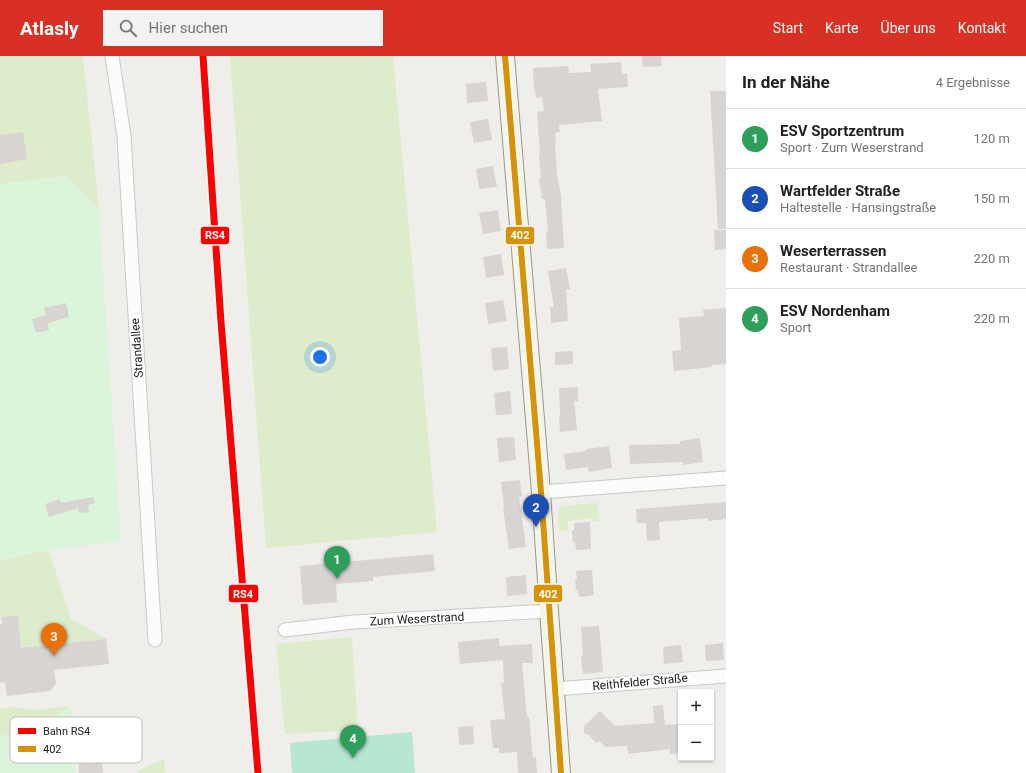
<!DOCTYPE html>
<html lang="de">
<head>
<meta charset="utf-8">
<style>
  body { margin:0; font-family:Roboto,sans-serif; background:#f2f2f2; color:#202124 }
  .controls { position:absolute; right:12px; bottom:12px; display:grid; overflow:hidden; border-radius:0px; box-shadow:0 1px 3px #0004 }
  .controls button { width:36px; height:36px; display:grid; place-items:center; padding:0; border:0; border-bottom:1px solid #e0e0e0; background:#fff; color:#202124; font:20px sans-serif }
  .you { position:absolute; left:320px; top:301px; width:14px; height:14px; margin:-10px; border:3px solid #fff; border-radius:50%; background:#1a73e8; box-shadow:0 0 0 6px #1a73e833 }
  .badge { display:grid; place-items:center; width:26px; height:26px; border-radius:50%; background:#d93025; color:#fff; font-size:13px; font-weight:700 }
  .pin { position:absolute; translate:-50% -33px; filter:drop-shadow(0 1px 2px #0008) }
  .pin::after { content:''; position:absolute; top:21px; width:14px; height:12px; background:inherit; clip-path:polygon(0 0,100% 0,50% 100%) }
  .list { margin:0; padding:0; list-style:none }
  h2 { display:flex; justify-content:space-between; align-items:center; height:52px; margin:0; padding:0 16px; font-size:17px }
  h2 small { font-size:13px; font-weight:400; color:#757577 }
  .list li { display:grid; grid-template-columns:26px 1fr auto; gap:12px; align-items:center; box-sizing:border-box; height:60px; padding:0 16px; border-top:1px solid #e0e0e0 }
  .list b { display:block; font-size:15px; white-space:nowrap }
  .list p { margin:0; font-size:13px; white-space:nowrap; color:#757577 }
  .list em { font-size:13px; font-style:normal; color:#757577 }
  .icon { flex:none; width:22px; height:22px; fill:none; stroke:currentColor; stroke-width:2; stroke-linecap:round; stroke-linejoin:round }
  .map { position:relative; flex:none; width:726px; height:717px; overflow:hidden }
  header { display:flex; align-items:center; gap:24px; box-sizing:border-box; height:56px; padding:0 20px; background:#d93025; color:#fff }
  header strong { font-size:19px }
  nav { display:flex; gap:22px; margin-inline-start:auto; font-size:14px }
  .search { width:280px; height:36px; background:#f2f2f2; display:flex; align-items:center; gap:10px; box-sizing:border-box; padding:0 14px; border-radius:0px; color:#757577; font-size:15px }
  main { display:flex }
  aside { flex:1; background:#fff }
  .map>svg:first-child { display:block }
  .grass { fill:#ddeccb }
  .park { fill:#daf5da }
  .pitch { fill:#b7e6d2 }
  .building { fill:#d7d4d2 }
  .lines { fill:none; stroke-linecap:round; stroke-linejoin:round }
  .street-casing { stroke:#c9c8c7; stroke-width:15 }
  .secondary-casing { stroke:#999a82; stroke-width:20 }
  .street { stroke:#fdfcfc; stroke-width:13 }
  .secondary { stroke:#f4f4ed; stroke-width:18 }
  .bus-1-casing { stroke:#fff; stroke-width:9 }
  .bus-1 { stroke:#d79205; stroke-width:6 }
  .rail-1-casing { stroke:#fff; stroke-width:10 }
  .rail-1 { stroke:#f00; stroke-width:7 }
  .labels { text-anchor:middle; stroke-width:4; stroke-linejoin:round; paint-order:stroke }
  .street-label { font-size:12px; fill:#222; stroke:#fff }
  .key { fill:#fff; stroke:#bdbdbd; stroke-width:1 }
  .key-label { font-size:11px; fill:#222 }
  .line-badge { stroke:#fff; stroke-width:1.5 }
  .badge-label { font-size:11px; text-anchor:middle; font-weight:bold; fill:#fff }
</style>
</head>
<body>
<header>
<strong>Atlasly</strong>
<div class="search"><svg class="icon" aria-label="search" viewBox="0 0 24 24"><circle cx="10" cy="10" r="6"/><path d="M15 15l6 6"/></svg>Hier suchen</div>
<nav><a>Start</a><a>Karte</a><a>Über uns</a><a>Kontakt</a></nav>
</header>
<main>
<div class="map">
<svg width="726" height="717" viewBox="0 0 726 717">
  <rect width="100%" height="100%" fill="#f0eeeb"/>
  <g class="grass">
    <path d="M 0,0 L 83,0 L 99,154 L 66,120 L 0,128 Z"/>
    <path d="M 230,0 L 393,0 L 437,476 L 266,492 Z"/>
    <path d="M 597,447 L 600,465 L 593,465 L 592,462 L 568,465 L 568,474 L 559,475 L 558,453 L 562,450 Z"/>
    <path d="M 49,495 L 71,563 L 106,583 L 21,592 L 18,559 L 0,561 L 0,505 L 31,497 Z"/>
    <path d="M 352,581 L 358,674 L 285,678 L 276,588 Z"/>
    <path d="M 71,650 L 35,673 L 0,680 L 0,653 L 12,651 L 35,654 Z"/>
    <path d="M 164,703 L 165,717 L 138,717 L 140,714 Z"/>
  </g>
  <g class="park">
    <path d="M 66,120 L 99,154 L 121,485 L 31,497 L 0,505 L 0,128 Z"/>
    <path d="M 71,650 L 75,717 L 0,717 L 0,680 L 35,673 Z"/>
  </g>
  <path class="pitch" d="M 412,676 L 415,717 L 292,717 L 290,687 Z"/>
  <g class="building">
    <path d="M 642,0 L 661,0 L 662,10 L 643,11 Z"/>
    <path d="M 621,6 L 622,18 L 627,18 L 628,31 L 598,33 L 602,65 L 559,69 L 560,76 L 555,77 L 556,89 L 555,89 L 557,118 L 561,140 L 564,192 L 547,193 L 546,177 L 548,176 L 545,143 L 542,143 L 539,122 L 541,122 L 539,99 L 540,99 L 537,56 L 544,55 L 542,41 L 536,42 L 535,34 L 534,34 L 533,12 L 568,10 L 569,17 L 591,16 L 590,8 Z"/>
    <path d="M 486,26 L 488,45 L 467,47 L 466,28 Z"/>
    <path d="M 710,35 L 726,35 L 726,173 L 718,173 Z"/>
    <path d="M 488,63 L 492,84 L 474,87 L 470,66 Z"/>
    <path d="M 23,76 L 27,103 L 0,108 L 0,79 Z"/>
    <path d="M 493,110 L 497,131 L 479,133 L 476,113 Z"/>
    <path d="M 498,154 L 501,175 L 483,178 L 479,157 Z"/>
    <path d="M 714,174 L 726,174 L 726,193 L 715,194 Z"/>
    <path d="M 501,198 L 504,219 L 486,222 L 483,201 Z"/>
    <path d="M 566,212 L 570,233 L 566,233 L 568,265 L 551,267 L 550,251 L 554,251 L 548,215 Z"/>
    <path d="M 503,244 L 507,265 L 488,268 L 485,247 Z"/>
    <path d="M 66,247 L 69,261 L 48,267 L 44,252 Z"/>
    <path d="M 726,252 L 726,308 L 712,309 L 712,311 L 674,315 L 672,295 L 681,294 L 679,262 L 704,260 L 703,254 Z"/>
    <path d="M 46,259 L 49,274 L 36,277 L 32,263 Z"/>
    <path d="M 507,291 L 509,313 L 493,315 L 491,292 Z"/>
    <path d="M 573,295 L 573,308 L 555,309 L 555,296 Z"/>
    <path d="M 578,331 L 578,345 L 574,345 L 577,374 L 560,376 L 559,360 L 560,360 L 559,332 Z"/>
    <path d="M 510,335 L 512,358 L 496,359 L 494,337 Z"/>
    <path d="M 514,381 L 516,404 L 499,406 L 497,382 Z"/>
    <path d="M 700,382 L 703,406 L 683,409 L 683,406 L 630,408 L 629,389 L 680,388 L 680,385 Z"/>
    <path d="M 609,390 L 612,412 L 589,416 L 588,411 L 566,414 L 564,398 L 586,395 L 586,393 Z"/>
    <path d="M 520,424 L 522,440 L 519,441 L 526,491 L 509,493 L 503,452 L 504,451 L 501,426 Z"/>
    <path d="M 94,441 L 95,447 L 88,449 L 89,456 L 79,457 L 78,452 L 49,461 L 45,448 L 60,443 L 61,447 Z"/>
    <path d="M 726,446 L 726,463 L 708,465 L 708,462 L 659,466 L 660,484 L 647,485 L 646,467 L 637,467 L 636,453 Z"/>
    <path d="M 590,466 L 591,493 L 576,494 L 575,486 L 573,487 L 572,474 L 574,474 L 574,467 Z"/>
    <path d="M 433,498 L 435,515 L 373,521 L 373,525 L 336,528 L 337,546 L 303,549 L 300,510 Z"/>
    <path d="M 592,514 L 594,539 L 579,541 L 578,534 L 576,534 L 575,523 L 577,523 L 576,515 Z"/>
    <path d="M 526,519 L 527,538 L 507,540 L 506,521 Z"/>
    <path d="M 18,559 L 21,592 L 106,583 L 109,608 L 54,614 L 56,628 L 50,635 L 7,640 L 5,626 L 0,627 L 0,568 L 2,568 L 1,561 Z"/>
    <path d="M 599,570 L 603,616 L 583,618 L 581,600 L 583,599 L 581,571 Z"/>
    <path d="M 499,582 L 499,590 L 532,588 L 533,607 L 522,607 L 527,661 L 529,661 L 533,702 L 536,701 L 537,717 L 518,717 L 517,696 L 499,697 L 499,692 L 493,692 L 490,664 L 505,663 L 501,627 L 504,627 L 503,604 L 460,608 L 458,586 Z"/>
    <path d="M 723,587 L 724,604 L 706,605 L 705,589 Z"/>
    <path d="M 681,589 L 683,606 L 664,608 L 663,591 Z"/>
    <path d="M 663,649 L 665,669 L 681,668 L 681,697 L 670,698 L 670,693 L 628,698 L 627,690 L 605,691 L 600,685 L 596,687 L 589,679 L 584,677 L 584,670 L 600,655 L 615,670 L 654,667 L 653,650 Z"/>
    <path d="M 473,670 L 474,688 L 459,689 L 458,671 Z"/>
    <path d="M 101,698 L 103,717 L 79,717 L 78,700 Z"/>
  </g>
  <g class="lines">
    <g class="street-casing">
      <g id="street">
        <path d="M 112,0 L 124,80 L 155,584"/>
        <path d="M 541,436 L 726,422"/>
        <path d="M 285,574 L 353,566 L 549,555"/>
        <path d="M 555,633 L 726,620"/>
      </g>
    </g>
    <g class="secondary-casing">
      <path id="secondary" d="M 505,0 L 541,436 L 549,555 L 561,717"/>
    </g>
    <use href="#street" class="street"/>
    <use href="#secondary" class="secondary"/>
    <g class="bus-1-casing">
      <path id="bus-1" d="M 505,0 L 541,436 L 561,717"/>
    </g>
    <use href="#bus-1" class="bus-1"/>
    <g class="rail-1-casing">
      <path id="rail-1" d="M 203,0 L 221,266 L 258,717"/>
    </g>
    <use href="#rail-1" class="rail-1"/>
  </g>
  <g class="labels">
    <g class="street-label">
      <text transform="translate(137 292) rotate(-94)" y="4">Strandallee</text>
      <text transform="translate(417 563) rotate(-3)" y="4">Zum Weserstrand</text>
      <text transform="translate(640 626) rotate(-5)" y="4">Reithfelder Straße</text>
    </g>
  </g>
  <rect x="10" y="661" width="132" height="46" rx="6" class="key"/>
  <rect x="18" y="672" width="18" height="6" fill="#f00"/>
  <rect x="18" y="690" width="18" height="6" fill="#d79205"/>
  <g class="key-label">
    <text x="43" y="679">Bahn RS4</text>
    <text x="43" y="697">402</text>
  </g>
  <g class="line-badge">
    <rect x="505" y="170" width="30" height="19" rx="4" fill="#d79205"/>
    <rect x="200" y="170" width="30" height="19" rx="4" fill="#f00"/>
    <rect x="533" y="528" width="30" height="19" rx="4" fill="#d79205"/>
    <rect x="228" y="528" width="31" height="19" rx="4" fill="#f00"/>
  </g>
  <g class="badge-label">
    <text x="520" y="183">402</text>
    <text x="215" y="183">RS4</text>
    <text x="548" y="542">402</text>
    <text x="243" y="542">RS4</text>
  </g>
</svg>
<div class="controls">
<button>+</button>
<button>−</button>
</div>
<div class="you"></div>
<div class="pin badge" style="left:337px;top:523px;background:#2e9e5b">1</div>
<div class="pin badge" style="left:536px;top:471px;background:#1a4fb4">2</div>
<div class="pin badge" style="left:54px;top:600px;background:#e8710a">3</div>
<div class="pin badge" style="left:353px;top:702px;background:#2e9e5b">4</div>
</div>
<aside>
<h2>In der Nähe<small>4 Ergebnisse</small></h2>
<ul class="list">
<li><span class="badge" style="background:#2e9e5b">1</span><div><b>ESV Sportzentrum</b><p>Sport · Zum Weserstrand</p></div><em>120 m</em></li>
<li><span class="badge" style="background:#1a4fb4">2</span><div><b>Wartfelder Straße</b><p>Haltestelle · Hansingstraße</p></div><em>150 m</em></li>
<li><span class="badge" style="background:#e8710a">3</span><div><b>Weserterrassen</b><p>Restaurant · Strandallee</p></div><em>220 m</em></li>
<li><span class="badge" style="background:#2e9e5b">4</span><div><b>ESV Nordenham</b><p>Sport</p></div><em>220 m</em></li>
</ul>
</aside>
</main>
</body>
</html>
